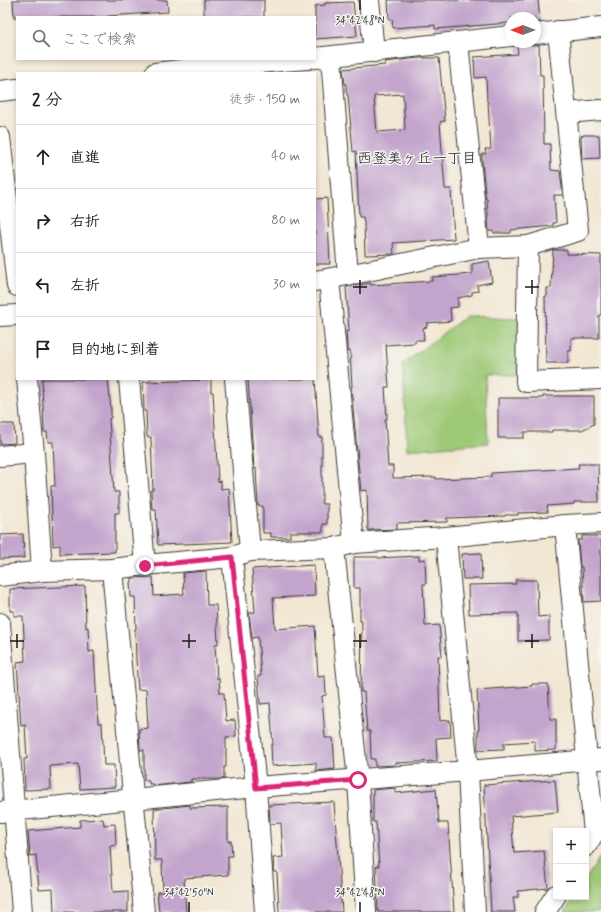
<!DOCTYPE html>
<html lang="ja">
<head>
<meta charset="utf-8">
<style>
  body { margin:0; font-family:Mynerve,"Klee One",sans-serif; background:#f6f6f6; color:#202124 }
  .controls { position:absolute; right:12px; bottom:12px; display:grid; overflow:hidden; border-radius:0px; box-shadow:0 2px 6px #0003 }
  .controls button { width:36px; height:36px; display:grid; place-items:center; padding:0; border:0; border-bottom:1px solid #e0e0e0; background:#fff; color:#202124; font:20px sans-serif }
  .compass { position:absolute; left:505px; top:12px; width:36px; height:36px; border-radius:50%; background:#fff; box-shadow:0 2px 6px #0003; rotate:270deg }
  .stop { position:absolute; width:12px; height:12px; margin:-9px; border:3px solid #db2777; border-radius:50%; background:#fff }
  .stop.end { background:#db2777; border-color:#fff; box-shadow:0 1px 4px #0008 }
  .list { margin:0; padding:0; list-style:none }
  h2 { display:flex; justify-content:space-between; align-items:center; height:52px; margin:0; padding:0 16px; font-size:17px }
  h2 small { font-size:13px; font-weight:400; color:#757577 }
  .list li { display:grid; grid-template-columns:26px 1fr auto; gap:12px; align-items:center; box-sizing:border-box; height:64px; padding:0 16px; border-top:1px solid #e0e0e0 }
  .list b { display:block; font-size:15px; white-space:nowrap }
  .list em { font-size:13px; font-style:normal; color:#757577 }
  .icon { flex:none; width:22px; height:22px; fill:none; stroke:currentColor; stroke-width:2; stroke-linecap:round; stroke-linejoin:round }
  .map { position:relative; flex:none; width:601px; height:912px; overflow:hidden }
  .search { position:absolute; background:#fff; box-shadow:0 2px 6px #0003; left:16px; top:16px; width:300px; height:44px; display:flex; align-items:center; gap:10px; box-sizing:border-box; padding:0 14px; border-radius:0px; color:#757577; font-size:15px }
  .panel { position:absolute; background:#fff; box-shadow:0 2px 6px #0003; left:16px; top:72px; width:300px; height:308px; border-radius:0px }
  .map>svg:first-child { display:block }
  .park { fill:#9ec976; stroke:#5d7249 }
  .building { fill:#c3a4cc; fill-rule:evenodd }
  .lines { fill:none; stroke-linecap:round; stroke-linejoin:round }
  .street-casing { stroke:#3c3a37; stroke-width:22 }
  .street { stroke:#fff; stroke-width:20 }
  .route { stroke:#db2777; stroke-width:5 }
  .ticks { fill:none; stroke:#1c1c1c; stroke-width:1.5 }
  .labels { text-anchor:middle; stroke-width:3; stroke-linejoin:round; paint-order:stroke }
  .neighbourhood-label { font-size:15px; fill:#1c1c1c; stroke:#f6f6f2 }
  .ticks-label { font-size:10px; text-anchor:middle; fill:#1c1c1c; stroke:#f6f6f2; stroke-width:3; stroke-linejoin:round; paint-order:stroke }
</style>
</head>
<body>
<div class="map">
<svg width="601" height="912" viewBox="0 0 601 912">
  <rect width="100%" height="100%" fill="#f6f6f2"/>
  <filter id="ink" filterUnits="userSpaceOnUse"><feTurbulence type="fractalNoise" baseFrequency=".025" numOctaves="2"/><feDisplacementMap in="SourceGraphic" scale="8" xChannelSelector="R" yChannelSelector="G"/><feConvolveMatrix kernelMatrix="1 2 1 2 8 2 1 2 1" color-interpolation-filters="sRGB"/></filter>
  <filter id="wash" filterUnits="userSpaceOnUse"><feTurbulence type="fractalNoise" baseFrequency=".012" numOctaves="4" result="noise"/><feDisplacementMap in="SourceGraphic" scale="16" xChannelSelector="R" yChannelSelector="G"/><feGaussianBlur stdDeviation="0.9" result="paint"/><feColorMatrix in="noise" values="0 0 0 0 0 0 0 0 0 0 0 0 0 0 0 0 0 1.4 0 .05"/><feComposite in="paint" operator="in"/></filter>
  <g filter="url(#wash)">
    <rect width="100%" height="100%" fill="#f2e7d3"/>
    <g class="park">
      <path d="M 466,316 L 519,318 L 518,375 L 485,375 L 488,443 L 407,450 L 403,364 Z"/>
      <path d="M 600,857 L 601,857 L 601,912 L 565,912 L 574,897 L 586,897 L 586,879 Z"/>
    </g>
    <g id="blocks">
      <g class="building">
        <path d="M 13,0 L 167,0 L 168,12 L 107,16 L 107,17 L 14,17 Z"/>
        <rect x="204" y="0" width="60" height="17"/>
        <path d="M 388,0 L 538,0 L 540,22 L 535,22 L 535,18 L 511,18 L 511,25 L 509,25 L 509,23 L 435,29 L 435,25 L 393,28 L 392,19 L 389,19 Z"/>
        <path d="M 353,2 L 357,36 L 315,39 L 315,6 L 325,5 L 325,3 Z"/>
        <path d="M 520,42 L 527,42 L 531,45 L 539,45 L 540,75 L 543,75 L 544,144 L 550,144 L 551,170 L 560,171 L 563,195 L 554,195 L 556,223 L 553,223 L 553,226 L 511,230 L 511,233 L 494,233 L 493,231 L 489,231 L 487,199 L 486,199 L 485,192 L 482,162 L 482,154 L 486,154 L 485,149 L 491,149 L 488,102 L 487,102 L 486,77 L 475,78 L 474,57 L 518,54 L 517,45 Z"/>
        <path d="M 418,58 L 439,58 L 445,121 L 440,122 L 442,152 L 445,189 L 451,189 L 454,239 L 393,243 L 394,254 L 365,255 L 364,223 L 363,217 L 359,217 L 356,151 L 353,152 L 348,95 L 347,95 L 346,84 L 345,84 L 343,69 L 385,65 L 385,62 ZM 403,94 L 405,130 L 377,132 L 374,96 Z"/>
        <path d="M 584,135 L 599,135 L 600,158 L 582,159 L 581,136 Z"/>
        <path d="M 327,198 L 330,264 L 315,264 L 315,199 Z"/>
        <path d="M 553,250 L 567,250 L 567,254 L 601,255 L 601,315 L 599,315 L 599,338 L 571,338 L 571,351 L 568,351 L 568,363 L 546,363 L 545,296 L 547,296 L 547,288 L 551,288 Z"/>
        <path d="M 489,261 L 492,282 L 477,285 L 478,291 L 472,292 L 472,295 L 458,298 L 458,307 L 450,308 L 451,321 L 427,323 L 427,327 L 423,328 L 424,340 L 415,340 L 415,343 L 386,345 L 389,387 L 385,387 L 387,419 L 385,419 L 388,466 L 393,466 L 393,478 L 436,477 L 436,479 L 491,477 L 491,473 L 579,468 L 578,464 L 598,464 L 599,502 L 574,502 L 574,504 L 547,506 L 548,512 L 518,513 L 518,515 L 505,515 L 505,516 L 447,518 L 447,522 L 397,523 L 397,529 L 368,530 L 367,490 L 361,491 L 351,387 L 352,387 L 350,351 L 347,351 L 347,344 L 346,331 L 349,331 L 346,287 L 371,283 L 371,285 L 432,281 L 432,277 L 472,274 L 472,264 Z"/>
        <path d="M 42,379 L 108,379 L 111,410 L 111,418 L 109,418 L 114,492 L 119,492 L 119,513 L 115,513 L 115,552 L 60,554 L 60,545 L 53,546 L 51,486 L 55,486 L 53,442 L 48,442 L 47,432 L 44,432 Z"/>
        <path d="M 248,379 L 315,379 L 319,437 L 322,437 L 322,504 L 327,504 L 327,524 L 323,524 L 323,532 L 290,532 L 290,537 L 271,537 L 271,533 L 263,533 L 263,506 L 258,506 L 256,468 L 254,469 Z"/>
        <path d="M 211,380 L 211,392 L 213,392 L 218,482 L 221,481 L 221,489 L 229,488 L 232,542 L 158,545 L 156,509 L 152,509 L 151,490 L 153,490 L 151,437 L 147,437 L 146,411 L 144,411 L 143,382 Z"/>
        <path d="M 543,396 L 594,396 L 594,424 L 582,430 L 552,430 L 552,432 L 524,432 L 524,438 L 498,438 L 498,398 L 543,398 Z"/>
        <path d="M 0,424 L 14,424 L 15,443 L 0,444 Z"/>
        <path d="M 23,534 L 24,558 L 0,559 L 0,535 Z"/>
        <path d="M 582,536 L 601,536 L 601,601 L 584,602 L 582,567 L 580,567 L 578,542 L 578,540 L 582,540 Z"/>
        <path d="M 481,553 L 482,579 L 463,579 L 462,554 Z"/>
        <path d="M 419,556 L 419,560 L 425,559 L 426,584 L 423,584 L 425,626 L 439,625 L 442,656 L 438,656 L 440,721 L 450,720 L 451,737 L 436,738 L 437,761 L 395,763 L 395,765 L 375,766 L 375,759 L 371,759 L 370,731 L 367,731 L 364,692 L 361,692 L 362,621 L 360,621 L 360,588 L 354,588 L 354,557 L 378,557 L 378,558 Z"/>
        <path d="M 314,565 L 315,596 L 273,598 L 275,629 L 315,626 L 318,677 L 325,676 L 326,695 L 322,696 L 325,738 L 333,738 L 335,769 L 316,771 L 316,763 L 272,766 L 271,745 L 273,745 L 270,703 L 260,704 L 258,676 L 261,676 L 258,637 L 252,638 L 249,613 L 255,612 L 252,569 Z"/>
        <path d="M 206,571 L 207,605 L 216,605 L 218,644 L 215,644 L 217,679 L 219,678 L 220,693 L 224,693 L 226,721 L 235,720 L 236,736 L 226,737 L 226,767 L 224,767 L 224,779 L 191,779 L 191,782 L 153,786 L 153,784 L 149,784 L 149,780 L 144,780 L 144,750 L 140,750 L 139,729 L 148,728 L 146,689 L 138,690 L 136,660 L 135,629 L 136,629 L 135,597 L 131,597 L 130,582 L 132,582 L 132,578 L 153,577 L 154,596 L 184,594 L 183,573 Z"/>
        <path d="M 515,580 L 537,580 L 538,617 L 549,616 L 549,640 L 518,641 L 518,613 L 469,614 L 468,585 L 516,584 Z"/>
        <path d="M 85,586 L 86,628 L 88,627 L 89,652 L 94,651 L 98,723 L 102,723 L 104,765 L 114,765 L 115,787 L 80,789 L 78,764 L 50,766 L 51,789 L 25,790 L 24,759 L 27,759 L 25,725 L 21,726 L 17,662 L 25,661 L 23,616 L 14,616 L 14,611 L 10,611 L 10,589 Z"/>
        <path d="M 532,684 L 548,684 L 550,719 L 556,719 L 556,750 L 535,751 L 535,741 L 504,743 L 504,749 L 478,750 L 478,730 L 479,730 L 477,690 L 532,686 Z"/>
        <path d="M 555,780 L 558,812 L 511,816 L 514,853 L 544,851 L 548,888 L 518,891 L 518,897 L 513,897 L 515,912 L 491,912 L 484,785 Z"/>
        <path d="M 395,788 L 395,793 L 436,789 L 439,823 L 448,823 L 454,912 L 378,912 L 376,866 L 379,866 L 376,822 L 373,822 L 373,790 Z"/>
        <path d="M 334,802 L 342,912 L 279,912 L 277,872 L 274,872 L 273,858 L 283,857 L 281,823 L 270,824 L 269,805 Z"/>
        <path d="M 190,805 L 190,808 L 228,807 L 228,842 L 231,841 L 232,856 L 228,856 L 228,875 L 184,878 L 186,912 L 159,912 L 157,892 L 163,892 L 162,860 L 155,860 L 154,809 Z"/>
        <path d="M 103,819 L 104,825 L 115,824 L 116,845 L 110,846 L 113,892 L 128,891 L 128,912 L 54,912 L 53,889 L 39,890 L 36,855 L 30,856 L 28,831 L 80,827 L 80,820 Z"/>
      </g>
    </g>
  </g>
  <g filter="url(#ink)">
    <use href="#blocks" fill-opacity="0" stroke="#3c3a37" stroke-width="1"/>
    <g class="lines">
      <g class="street-casing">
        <g id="street">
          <path d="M 369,0 L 374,52"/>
          <path d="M 535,34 L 601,27"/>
          <path d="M 458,42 L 479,248"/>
          <path d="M 331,57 L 348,275"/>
          <path d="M 315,58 L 511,36"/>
          <path d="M 155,73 L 206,67 L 307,59"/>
          <path d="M 0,91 L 17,89"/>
          <path d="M 567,113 L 601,110"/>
          <path d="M 0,137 L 17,286"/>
          <path d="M 528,246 L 526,382 L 601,379"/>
          <path d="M 329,279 L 354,543"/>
          <path d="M 315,281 L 348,275 L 479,248 L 528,246 L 578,231 L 558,31"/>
          <path d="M 0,316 L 17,315"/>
          <path d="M 27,379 L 34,453 L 42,571"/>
          <path d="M 129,379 L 145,565"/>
          <path d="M 235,379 L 250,551"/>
          <path d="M 0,456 L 34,453"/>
          <path d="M 565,525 L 594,833 L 586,846"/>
          <path d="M 446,537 L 468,771 L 475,912"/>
          <path d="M 334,548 L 358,780 L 366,912"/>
          <path d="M 232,557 L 256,787 L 265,912"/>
          <path d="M 112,569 L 144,912"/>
          <path d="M 0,576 L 42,571 L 112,569 L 145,565 L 232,557 L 250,551 L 334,548 L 354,543 L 446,537 L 565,525 L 601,523"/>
          <path d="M 0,623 L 22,912"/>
          <path d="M 0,812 L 256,787 L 468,771 L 601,759"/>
          <path d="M 545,912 L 556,895"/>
        </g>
      </g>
      <use href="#street" class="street"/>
    </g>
  </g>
  <g class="lines" filter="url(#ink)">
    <path class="route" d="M 145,566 L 232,557 L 256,788 L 358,780"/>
  </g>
  <path class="ticks" d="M 360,0 L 360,10M 360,280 L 360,294M 532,280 L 532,294M 353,287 L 367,287M 525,287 L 539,287M 17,634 L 17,648M 189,634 L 189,648M 360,634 L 360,648M 532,634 L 532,648M 10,641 L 24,641M 182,641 L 196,641M 353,641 L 367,641M 525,641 L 539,641M 189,902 L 189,912M 360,902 L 360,912"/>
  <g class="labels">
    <g class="neighbourhood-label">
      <text x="417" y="163">西登美ヶ丘一丁目</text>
    </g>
  </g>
  <g class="ticks-label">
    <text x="360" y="24">34°42'48"N</text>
    <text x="189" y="896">34°42'50"N</text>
    <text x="360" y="896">34°42'48"N</text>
  </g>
</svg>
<div class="controls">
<button>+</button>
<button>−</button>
</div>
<svg class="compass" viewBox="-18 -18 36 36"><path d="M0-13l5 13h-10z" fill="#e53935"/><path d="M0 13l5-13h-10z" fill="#757577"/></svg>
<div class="stop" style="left:358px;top:780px"></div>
<div class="stop end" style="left:145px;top:566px"></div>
<div class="search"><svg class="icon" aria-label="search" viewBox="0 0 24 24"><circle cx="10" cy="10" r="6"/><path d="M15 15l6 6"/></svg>ここで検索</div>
<section class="panel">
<h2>2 分<small>徒歩 · 150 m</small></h2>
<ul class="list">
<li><svg class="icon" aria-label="ahead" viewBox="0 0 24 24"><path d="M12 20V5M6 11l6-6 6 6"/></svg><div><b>直進</b></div><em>40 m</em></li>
<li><svg class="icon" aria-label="right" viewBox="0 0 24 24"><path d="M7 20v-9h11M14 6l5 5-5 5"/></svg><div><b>右折</b></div><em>80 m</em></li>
<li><svg class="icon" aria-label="left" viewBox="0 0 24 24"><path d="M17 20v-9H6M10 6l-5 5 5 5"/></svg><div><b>左折</b></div><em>30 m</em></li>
<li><svg class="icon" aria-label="arrive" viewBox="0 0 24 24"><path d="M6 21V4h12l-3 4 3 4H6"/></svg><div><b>目的地に到着</b></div></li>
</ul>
</section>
</div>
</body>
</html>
